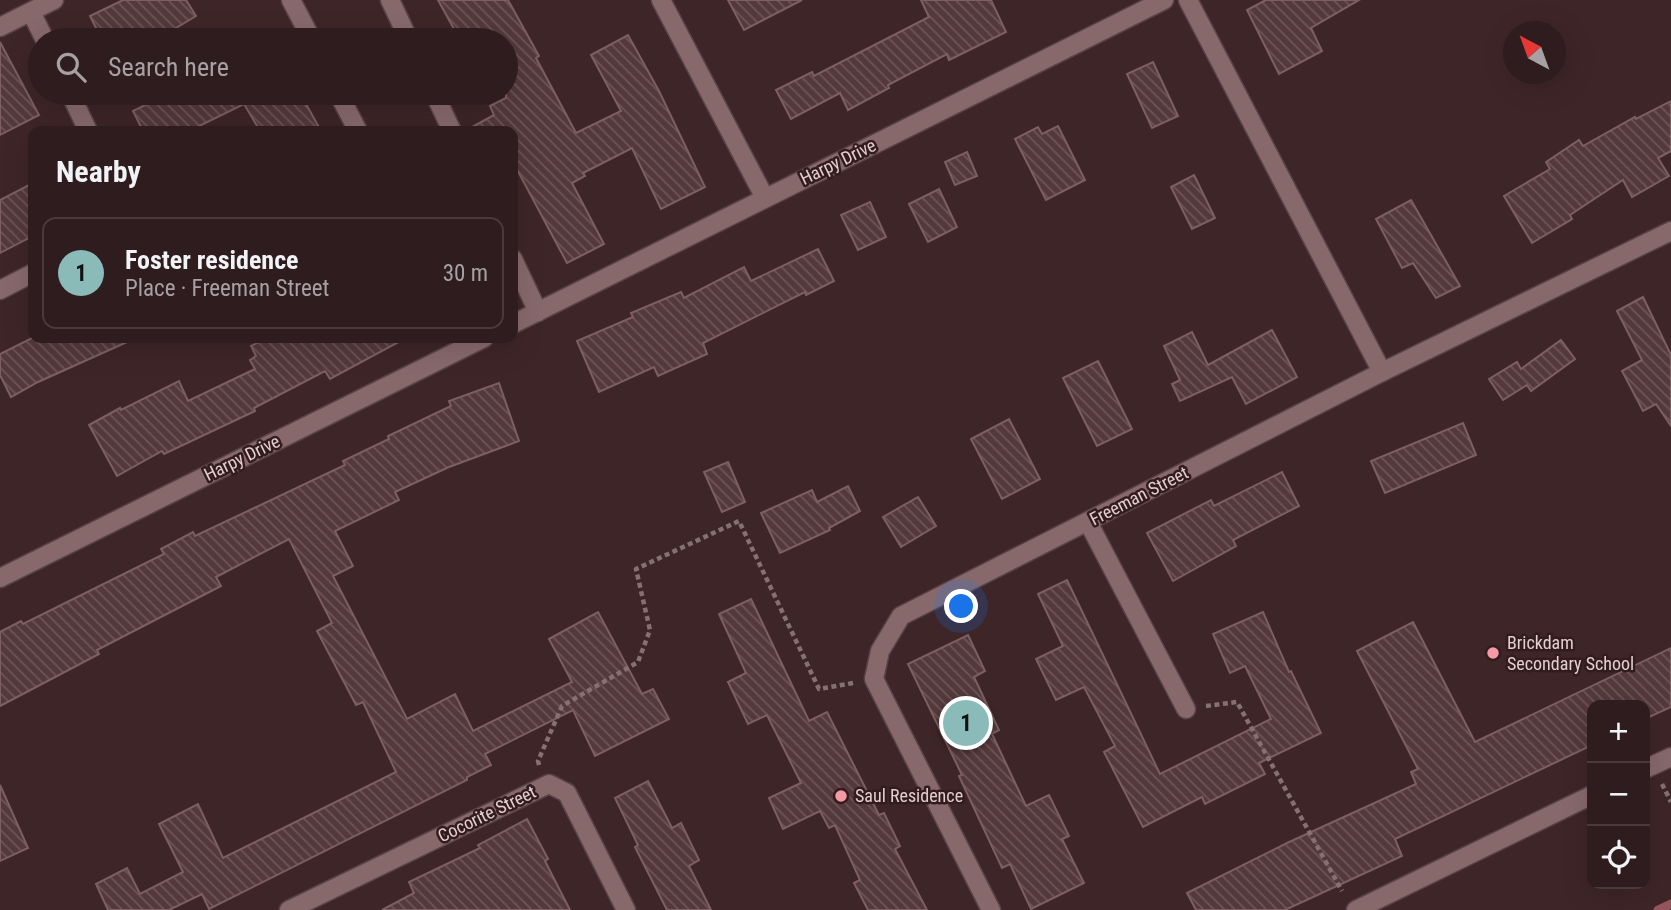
<!DOCTYPE html>
<html lang="en">
<head>
<meta charset="utf-8">
<style>
  body { margin:0; font-family:"Roboto Condensed",sans-serif; background:#3a292b; color:#f1f3f6 }
  .controls { position:absolute; right:21px; bottom:21px; display:grid; overflow:hidden; border-radius:14px; box-shadow:0 7px 28px #0002 }
  .controls button { width:63px; height:63px; display:grid; place-items:center; padding:0; border:0; border-bottom:2px solid #493a3c; background:#2e1c1e; color:#f1f3f6; font:35px sans-serif }
  .compass { position:absolute; left:1503px; top:21px; width:63px; height:63px; border-radius:50%; background:#2e1c1e; box-shadow:0 7px 28px #0002; rotate:319deg }
  .you { position:absolute; left:962px; top:607px; width:24px; height:24px; margin:-18px; border:5px solid #fff; border-radius:50%; background:#1a73e8; box-shadow:0 0 0 10px #1a73e833 }
  .badge { display:grid; place-items:center; width:46px; height:46px; border-radius:50%; background:#8bbbb9; color:#111; font-size:23px; font-weight:700 }
  .pin { position:absolute; translate:-50% -50%; border:4px solid #fff; box-shadow:0 2px 7px #0006 }
  .list { margin:0; padding:0; list-style:none }
  h2 { display:flex; justify-content:space-between; align-items:center; height:91px; margin:0; padding:0 28px; font-size:30px }
  h2 small { font-size:23px; font-weight:400; color:#a7a1a4 }
  .list li { display:grid; grid-template-columns:46px 1fr auto; gap:21px; align-items:center; box-sizing:border-box; height:112px; margin:0 14px 14px; padding:0 14px; border:2px solid #493a3c; border-radius:14px }
  .list b { display:block; font-size:26px; white-space:nowrap }
  .list p { margin:0; font-size:23px; white-space:nowrap; color:#a7a1a4 }
  .list em { font-size:23px; font-style:normal; color:#a7a1a4 }
  .icon { flex:none; width:38px; height:38px; fill:none; stroke:currentColor; stroke-width:2; stroke-linecap:round; stroke-linejoin:round }
  .map { position:relative; flex:none; width:1671px; height:910px; overflow:hidden }
  .search { position:absolute; background:#2e1c1e; box-shadow:0 7px 28px #0002; left:28px; top:28px; width:490px; height:77px; display:flex; align-items:center; gap:18px; box-sizing:border-box; padding:0 24px; border-radius:38px; color:#a7a1a4; font-size:26px }
  .panel { position:absolute; background:#2e1c1e; box-shadow:0 7px 28px #0002; left:28px; top:126px; width:490px; height:217px; border-radius:14px }
  .map>svg:first-child { display:block }
  .lines { fill:none; stroke-linecap:round; stroke-linejoin:round }
  .stream { stroke:#95555d; stroke-width:9 }
  .building { fill:url(#building-back-hatch); stroke:#7d5f62; stroke-width:2 }
  .minor-casing { stroke:#594346; stroke-width:21 }
  .path { stroke:#867073; stroke-width:4.5; stroke-dasharray:5 3.5; stroke-linecap:butt }
  .minor { stroke:#87696c; stroke-width:18 }
  .poi-dot { fill:#f49aa4; stroke:#331b1e; stroke-width:2.5 }
  .labels { text-anchor:middle; stroke-width:5; stroke-linejoin:round; paint-order:stroke }
  .street-label { font-size:18px; fill:#e1cfd1; stroke:#331b1e }
  .poi-label { font-size:18px; fill:#e1cfd1; stroke:#331b1e; text-anchor:start }
</style>
</head>
<body>
<div class="map">
<svg width="1671" height="910" viewBox="0 0 1671 910">
  <defs>
    <pattern id="building-back-hatch" width="6" height="6" patternUnits="userSpaceOnUse" patternTransform="scale(1.75)"><rect width="6" height="6" fill="#54393c"/><path d="M-1 5l2 2M0 0l6 6M5-1l2 2" fill="none" stroke="#6c5557"/></pattern>
  </defs>
  <rect width="100%" height="100%" fill="#3e2528"/>
  <g class="lines">
    <path class="stream" d="M 1658,910 L 1671,904"/>
  </g>
  <g class="building">
    <path d="M 123,0 L 186,0 L 196,16 L 156,40 L 102,40 L 90,16 Z"/>
    <path d="M 438,0 L 508,0 L 539,56 L 536,58 L 576,133 L 621,111 L 591,55 L 628,35 L 659,91 L 705,187 L 661,209 L 632,148 L 583,173 L 585,176 L 572,183 L 604,244 L 567,263 L 513,162 L 513,131 L 465,131 L 494,115 L 490,106 L 506,98 L 506,40 L 460,40 Z"/>
    <path d="M 728,0 L 802,0 L 744,30 Z"/>
    <path d="M 921,0 L 991,0 L 1006,32 L 949,60 L 947,54 L 888,85 L 889,88 L 848,110 L 840,93 L 791,119 L 776,90 L 812,72 L 814,76 L 929,17 Z"/>
    <path d="M 1266,0 L 1359,0 L 1311,28 L 1322,51 L 1279,74 L 1247,10 Z"/>
    <path d="M 0,42 L 39,115 L 0,135 Z"/>
    <path d="M 1153,62 L 1178,116 L 1152,128 L 1127,74 Z"/>
    <path d="M 170,93 L 300,93 L 321,131 L 260,131 L 244,104 L 189,131 L 143,131 L 133,111 Z"/>
    <path d="M 1671,101 L 1671,151 L 1658,158 L 1669,176 L 1632,197 L 1623,180 L 1570,215 L 1572,219 L 1532,243 L 1504,196 L 1550,169 L 1546,162 L 1579,140 L 1583,146 L 1635,117 L 1636,119 Z"/>
    <path d="M 1058,126 L 1085,180 L 1046,200 L 1015,139 L 1038,127 L 1042,134 Z"/>
    <path d="M 967,152 L 977,176 L 955,185 L 945,162 Z"/>
    <path d="M 1194,175 L 1215,218 L 1192,229 L 1171,187 Z"/>
    <path d="M 33,183 L 33,236 L 0,253 L 0,200 Z"/>
    <path d="M 939,189 L 957,227 L 928,242 L 909,204 Z"/>
    <path d="M 1411,200 L 1460,286 L 1436,298 L 1413,263 L 1402,268 L 1376,219 Z"/>
    <path d="M 870,202 L 886,237 L 858,250 L 841,215 Z"/>
    <path d="M 818,249 L 834,281 L 806,295 L 805,292 L 703,343 L 707,354 L 658,376 L 654,367 L 599,392 L 577,341 L 633,317 L 631,313 L 681,292 L 684,298 L 744,267 L 751,281 Z"/>
    <path d="M 1643,297 L 1671,355 L 1671,426 L 1656,404 L 1643,411 L 1622,371 L 1642,360 L 1617,311 Z"/>
    <path d="M 1272,330 L 1297,377 L 1246,404 L 1232,377 L 1180,401 L 1172,384 L 1180,380 L 1164,346 L 1192,332 L 1208,365 Z"/>
    <path d="M 32,338 L 136,338 L 38,382 L 11,397 L 0,375 L 0,354 Z"/>
    <path d="M 267,338 L 406,338 L 330,379 L 325,371 L 254,408 L 255,411 L 164,454 L 162,451 L 117,476 L 89,425 L 120,408 L 121,410 L 179,381 L 188,401 L 255,369 L 250,360 L 256,356 L 251,346 Z"/>
    <path d="M 1561,340 L 1575,359 L 1531,391 L 1527,385 L 1503,400 L 1489,379 L 1517,362 L 1521,369 Z"/>
    <path d="M 1098,361 L 1132,429 L 1097,446 L 1063,378 Z"/>
    <path d="M 499,383 L 519,441 L 449,467 L 395,492 L 399,500 L 335,531 L 353,566 L 333,576 L 407,719 L 455,694 L 473,731 L 572,682 L 549,639 L 598,612 L 642,694 L 653,689 L 669,719 L 595,756 L 573,710 L 485,754 L 491,765 L 467,777 L 467,780 L 209,909 L 202,894 L 169,910 L 108,910 L 96,884 L 127,868 L 140,894 L 183,872 L 159,824 L 198,804 L 223,858 L 396,772 L 363,702 L 356,705 L 317,631 L 332,623 L 289,539 L 216,577 L 221,586 L 97,650 L 99,654 L 0,706 L 0,632 L 21,621 L 23,624 L 164,554 L 161,549 L 193,532 L 195,536 L 345,465 L 343,461 L 389,439 L 388,436 L 451,406 L 449,401 Z"/>
    <path d="M 1009,419 L 1040,479 L 1002,499 L 971,439 Z"/>
    <path d="M 1463,423 L 1476,455 L 1385,493 L 1371,461 Z"/>
    <path d="M 728,462 L 745,502 L 722,512 L 704,472 Z"/>
    <path d="M 1282,472 L 1299,506 L 1233,540 L 1236,546 L 1173,581 L 1147,533 L 1211,500 L 1214,506 Z"/>
    <path d="M 848,486 L 860,511 L 829,528 L 830,530 L 780,553 L 761,513 L 812,490 L 817,502 Z"/>
    <path d="M 918,497 L 936,526 L 901,547 L 883,517 Z"/>
    <path d="M 1067,580 L 1160,774 L 1271,719 L 1245,666 L 1230,673 L 1213,634 L 1263,612 L 1289,672 L 1291,671 L 1321,733 L 1259,763 L 1265,774 L 1205,804 L 1202,797 L 1143,827 L 1104,752 L 1115,746 L 1084,687 L 1056,700 L 1036,659 L 1063,646 L 1038,594 Z"/>
    <path d="M 751,599 L 809,721 L 827,712 L 879,815 L 884,813 L 900,846 L 895,849 L 927,910 L 868,910 L 854,883 L 860,880 L 835,825 L 829,828 L 820,811 L 783,829 L 769,798 L 801,783 L 767,715 L 748,724 L 728,682 L 746,673 L 719,614 Z"/>
    <path d="M 1413,622 L 1475,742 L 1671,648 L 1671,707 L 1645,719 L 1645,705 L 1592,705 L 1592,745 L 1395,839 L 1402,856 L 1285,910 L 1196,910 L 1187,893 L 1287,843 L 1416,784 L 1411,772 L 1418,769 L 1357,651 Z"/>
    <path d="M 968,635 L 985,671 L 974,677 L 999,730 L 992,734 L 1026,806 L 1049,795 L 1069,836 L 1062,839 L 1084,883 L 1031,909 L 1010,864 L 1002,868 L 959,776 L 962,775 L 908,664 Z"/>
    <path d="M 648,781 L 672,828 L 681,823 L 699,860 L 689,866 L 711,910 L 667,910 L 635,847 L 638,845 L 615,798 Z"/>
    <path d="M 0,785 L 28,848 L 0,861 Z"/>
    <path d="M 527,819 L 548,859 L 545,861 L 570,910 L 382,910 L 414,893 L 409,882 L 480,848 L 478,845 Z"/>
  </g>
  <g class="lines">
    <g class="minor-casing">
      <g id="minor">
        <path d="M 291,0 L 312,40"/>
        <path d="M 390,0 L 409,40"/>
        <path d="M 661,0 L 765,198"/>
        <path d="M 1188,0 L 1382,372"/>
        <path d="M 31,12 L 45,40"/>
        <path d="M 0,27 L 54,0"/>
        <path d="M 70,93 L 88,131"/>
        <path d="M 338,93 L 358,131"/>
        <path d="M 434,93 L 452,131"/>
        <path d="M 513,259 L 538,312"/>
        <path d="M 0,290 L 33,273"/>
        <path d="M 513,324 L 1164,0"/>
        <path d="M 1088,522 L 1186,709"/>
        <path d="M 0,578 L 484,338"/>
        <path d="M 1645,769 L 1671,757"/>
        <path d="M 289,910 L 549,784 L 567,793 L 626,910"/>
        <path d="M 991,910 L 874,679 L 880,651 L 901,616 L 1382,372 L 1671,231"/>
        <path d="M 1356,910 L 1592,795"/>
      </g>
    </g>
    <g class="path">
      <path d="M 1206,706 L 1237,702 L 1342,891"/>
      <path d="M 539,765 L 538,761 L 562,706 L 638,662 L 650,630 L 636,569 L 739,521 L 819,689 L 853,683"/>
      <path d="M 1662,784 L 1671,802"/>
    </g>
    <use href="#minor" class="minor"/>
  </g>
  <g class="poi-dot">
    <circle cx="1493" cy="653" r="7"/>
    <circle cx="841" cy="796" r="7"/>
  </g>
  <g class="labels">
    <g class="street-label">
      <text transform="translate(838 162) rotate(-26)" y="6">Harpy Drive</text>
      <text transform="translate(242 458) rotate(-26)" y="6">Harpy Drive</text>
      <text transform="translate(1139 496) rotate(-27)" y="6">Freeman Street</text>
      <text transform="translate(487 814) rotate(-26)" y="6">Cocorite Street</text>
    </g>
    <g class="poi-label">
      <text x="1507" y="649">Brickdam<tspan x="1507" dy="21">Secondary School</tspan></text>
      <text x="855" y="802">Saul Residence</text>
    </g>
  </g>
</svg>
<div class="controls">
<button>+</button>
<button>−</button>
<button><svg class="icon" aria-label="locate" viewBox="0 0 24 24"><circle cx="12" cy="12" r="6"/><path d="M12 2v4M12 18v4M2 12h4M18 12h4"/></svg></button>
</div>
<svg class="compass" viewBox="-18 -18 36 36"><path d="M0-13l5 13h-10z" fill="#e53935"/><path d="M0 13l5-13h-10z" fill="#a7a1a4"/></svg>
<div class="you"></div>
<div class="pin badge" style="left:966px;top:723px">1</div>
<div class="search"><svg class="icon" aria-label="search" viewBox="0 0 24 24"><circle cx="10" cy="10" r="6"/><path d="M15 15l6 6"/></svg>Search here</div>
<section class="panel">
<h2>Nearby<small></small></h2>
<ul class="list">
<li><span class="badge">1</span><div><b>Foster residence</b><p>Place · Freeman Street</p></div><em>30 m</em></li>
</ul>
</section>
</div>
</body>
</html>
